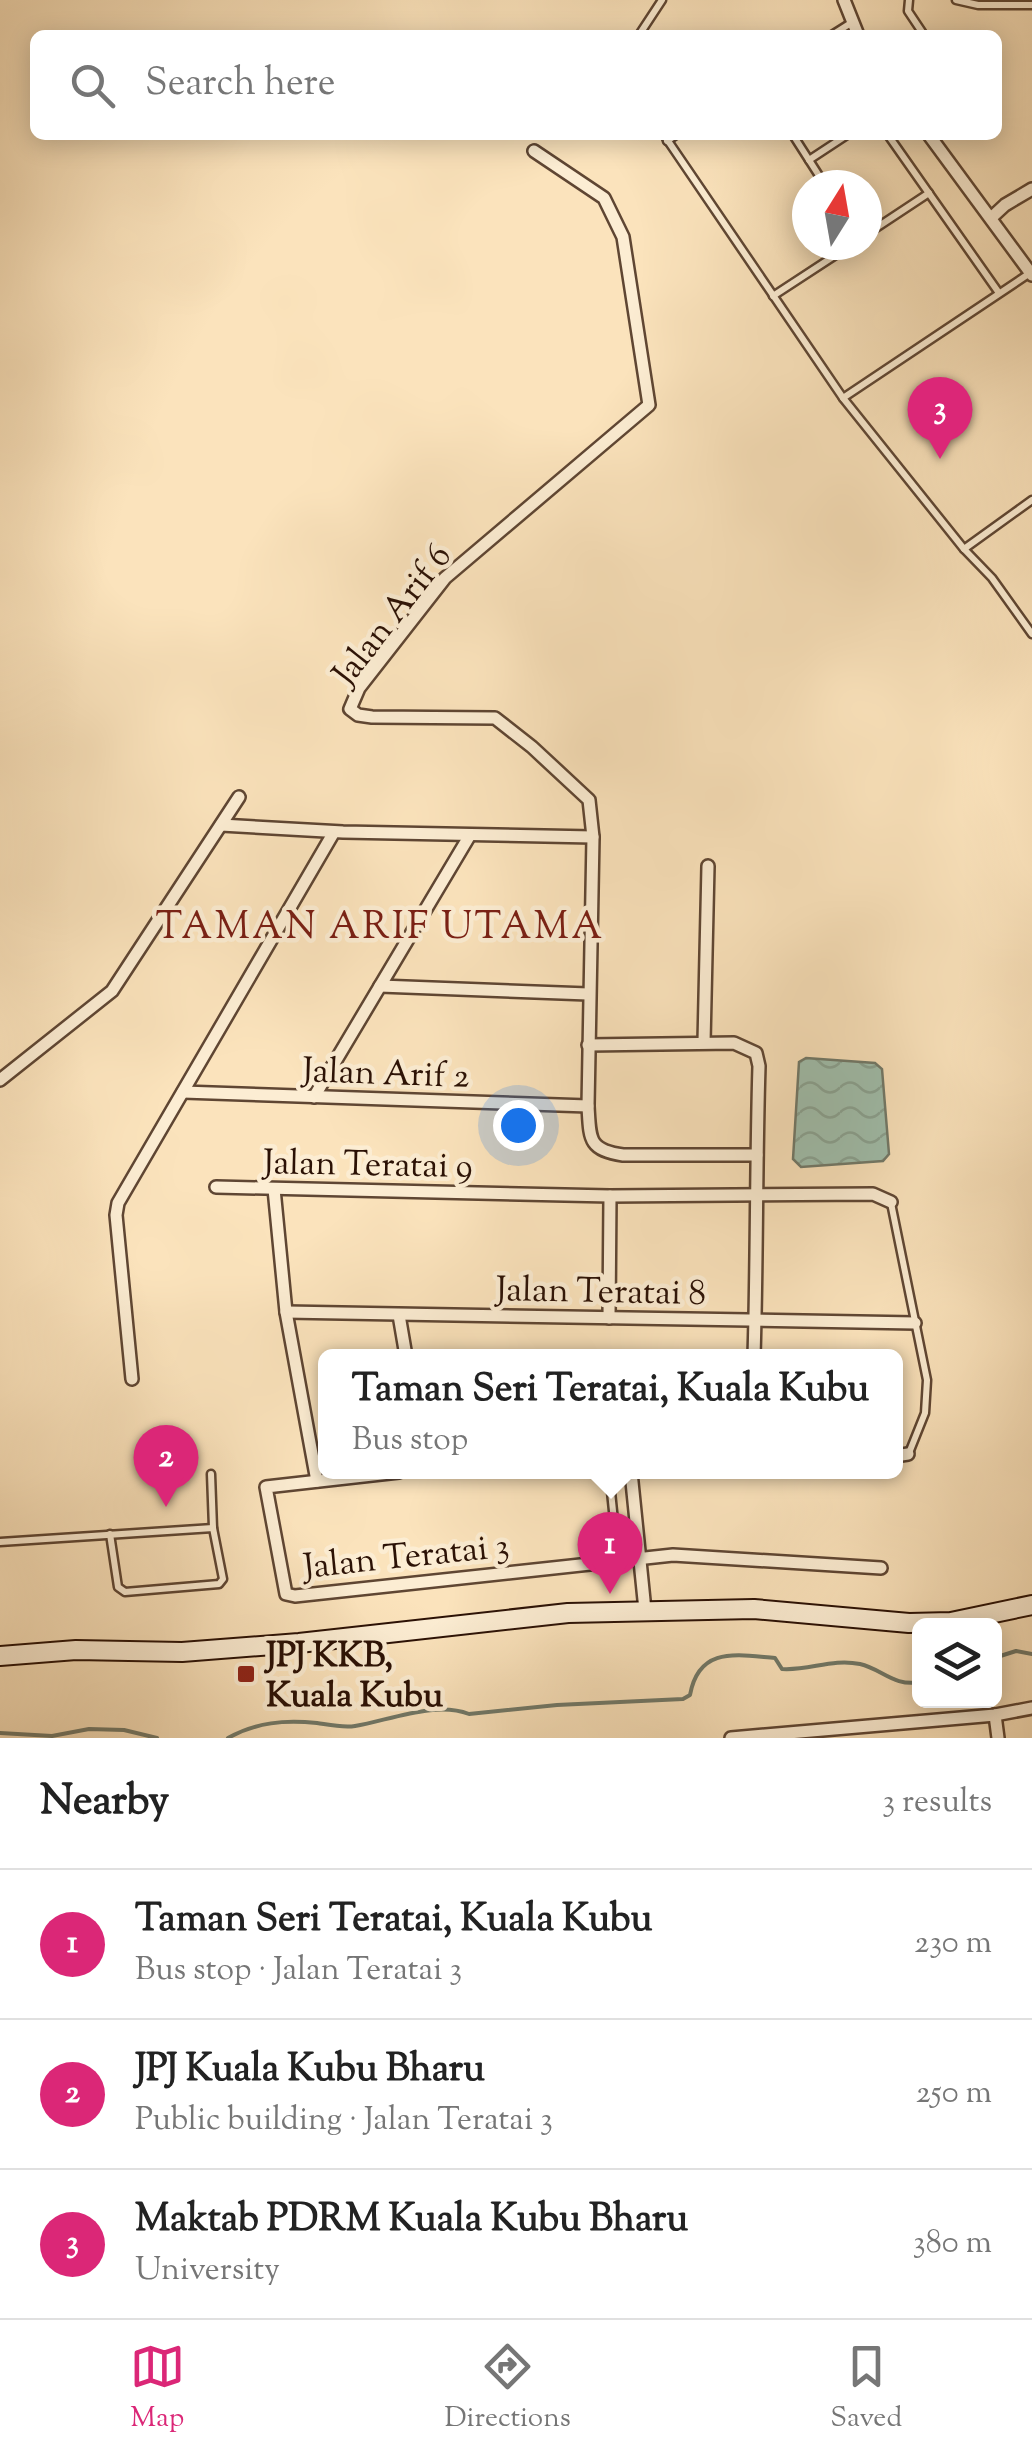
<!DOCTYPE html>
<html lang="en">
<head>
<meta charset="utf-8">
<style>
  body { margin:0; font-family:"Sorts Mill Goudy",serif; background:#f6f6f6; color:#222 }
  .controls { position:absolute; right:30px; bottom:30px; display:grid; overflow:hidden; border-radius:15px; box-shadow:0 5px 25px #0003 }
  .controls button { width:90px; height:90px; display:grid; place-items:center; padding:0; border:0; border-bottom:2px solid #e0e0e0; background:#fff; color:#222; font:50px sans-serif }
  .compass { position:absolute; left:792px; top:170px; width:90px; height:90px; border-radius:50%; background:#fff; box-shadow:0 5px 25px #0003; rotate:11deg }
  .you { position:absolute; left:518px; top:1125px; width:35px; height:35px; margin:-25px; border:8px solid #fff; border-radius:50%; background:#1a73e8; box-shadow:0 0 0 15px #1a73e833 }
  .badge { display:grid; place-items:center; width:65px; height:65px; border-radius:50%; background:#db2777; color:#fff; font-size:32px; font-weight:700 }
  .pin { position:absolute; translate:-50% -82px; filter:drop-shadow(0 2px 5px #0008) }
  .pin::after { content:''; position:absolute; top:52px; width:35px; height:30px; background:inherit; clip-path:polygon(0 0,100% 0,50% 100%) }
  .popup { position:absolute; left:318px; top:1349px; width:585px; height:130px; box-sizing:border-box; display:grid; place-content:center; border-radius:15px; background:#fff; filter:drop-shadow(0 2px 8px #0005); font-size:32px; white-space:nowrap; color:#767676 }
  .popup b { font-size:38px; color:#222 }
  .popup::after { content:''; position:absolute; left:50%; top:100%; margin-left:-20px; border:20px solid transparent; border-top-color:#fff }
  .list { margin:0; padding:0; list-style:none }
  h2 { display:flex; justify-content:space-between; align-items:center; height:130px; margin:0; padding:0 40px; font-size:42px }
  h2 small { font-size:32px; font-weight:400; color:#767676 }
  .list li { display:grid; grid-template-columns:65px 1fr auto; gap:30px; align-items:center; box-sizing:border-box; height:150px; padding:0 40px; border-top:2px solid #e0e0e0 }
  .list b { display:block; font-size:38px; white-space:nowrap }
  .list p { margin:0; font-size:32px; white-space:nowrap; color:#767676 }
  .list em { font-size:32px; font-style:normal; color:#767676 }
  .icon { flex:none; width:55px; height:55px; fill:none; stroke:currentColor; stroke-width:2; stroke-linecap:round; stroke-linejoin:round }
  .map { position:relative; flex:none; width:1032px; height:1738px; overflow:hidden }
  .search { position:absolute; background:#fff; box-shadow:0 5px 25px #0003; left:30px; right:30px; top:30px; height:110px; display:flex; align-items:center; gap:25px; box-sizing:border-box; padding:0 35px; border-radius:15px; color:#767676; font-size:38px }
  .sheet { height:580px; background:#fff }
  nav { display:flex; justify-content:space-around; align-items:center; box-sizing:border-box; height:140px; border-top:2px solid #e0e0e0; background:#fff; font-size:28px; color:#767676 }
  nav a { display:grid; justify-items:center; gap:5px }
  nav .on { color:#db2777 }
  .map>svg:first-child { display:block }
  .water { fill:url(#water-waves); stroke:#717969; stroke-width:2.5 }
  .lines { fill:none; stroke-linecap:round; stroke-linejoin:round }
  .stream { stroke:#717969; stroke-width:4 }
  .service-casing { stroke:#5f4633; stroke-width:11 }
  .minor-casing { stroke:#5f4633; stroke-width:16 }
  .secondary-casing { stroke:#2b1105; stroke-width:22 }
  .service { stroke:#fcedd3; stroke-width:6 }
  .minor { stroke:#fcedd3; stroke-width:11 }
  .secondary { stroke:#fcedd3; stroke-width:18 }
  .poi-dot { fill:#8f2418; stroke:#fcedd3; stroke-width:4 }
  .labels { text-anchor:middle; stroke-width:9; stroke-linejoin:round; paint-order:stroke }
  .street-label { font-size:35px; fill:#2b1105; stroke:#fcedd3 }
  .poi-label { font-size:35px; font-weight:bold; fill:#2b1105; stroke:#fcedd3; text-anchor:start }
  .neighbourhood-label { font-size:38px; letter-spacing:2.5px; fill:#7a1f14; stroke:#fcedd3 }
</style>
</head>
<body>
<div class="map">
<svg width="1032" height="1738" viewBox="0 0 1032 1738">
  <defs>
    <pattern id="water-waves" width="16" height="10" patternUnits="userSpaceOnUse" patternTransform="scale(2.5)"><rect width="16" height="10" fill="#9fbeac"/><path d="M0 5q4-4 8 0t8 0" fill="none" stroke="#89a292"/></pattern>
  </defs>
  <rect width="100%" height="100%" fill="#fbe3bc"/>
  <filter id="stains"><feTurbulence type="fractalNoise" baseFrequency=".002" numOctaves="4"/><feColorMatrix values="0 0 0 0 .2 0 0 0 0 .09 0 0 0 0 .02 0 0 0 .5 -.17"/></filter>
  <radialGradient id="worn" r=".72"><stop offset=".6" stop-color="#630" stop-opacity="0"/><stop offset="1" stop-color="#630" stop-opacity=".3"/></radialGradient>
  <path class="water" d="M 806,1058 L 875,1063 L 882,1069 L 889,1154 L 883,1161 L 801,1167 L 793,1159 L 799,1062 Z"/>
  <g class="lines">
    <g class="stream">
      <path d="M 994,1658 L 1016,1651 L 1032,1654"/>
      <path d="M 0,1733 L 52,1736 L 89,1729 L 124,1730 L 157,1738"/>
      <path d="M 228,1738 C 257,1722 284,1720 317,1723 C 330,1725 343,1728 355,1726 C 390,1720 435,1701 469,1714 L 557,1705 L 683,1699 L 690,1695 C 699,1646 737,1655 775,1658 L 782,1669 C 809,1671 832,1658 860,1664 C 882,1669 894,1687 920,1682"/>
    </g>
    <g class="service-casing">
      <g id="service">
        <path d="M 909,0 L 908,11 L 924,35"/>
        <path d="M 956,0 L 978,5 L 1032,5"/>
        <path d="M 639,35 L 662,0"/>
        <path d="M 832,35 L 851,23"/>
        <path d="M 664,135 L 843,398 L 964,549"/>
        <path d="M 793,135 L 825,185"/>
        <path d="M 888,135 L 999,293"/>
        <path d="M 667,141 L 676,135"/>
        <path d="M 809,160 L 847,135"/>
        <path d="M 867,234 L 929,193"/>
        <path d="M 773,296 L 851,245"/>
        <path d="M 843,398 L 1030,273"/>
        <path d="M 1032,500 L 964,549 L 992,578 L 1032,634"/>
        <path d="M 891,1203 L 927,1380 L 925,1413 L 909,1453"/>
        <path d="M 609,1472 L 618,1560"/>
        <path d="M 110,1534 L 118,1587 L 125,1592 L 219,1584 L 223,1579 L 213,1528 L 211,1474"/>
        <path d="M 0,1542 L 213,1528"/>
      </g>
    </g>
    <g class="minor-casing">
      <g id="minor">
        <path d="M 844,0 L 858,35"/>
        <path d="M 929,135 L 1032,275"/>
        <path d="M 534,151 L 604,198 L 623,237 L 649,405 L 445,578 L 359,688 L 350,709 L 358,715 L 372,717 L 495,718 L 532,747 L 589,800 L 593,837 L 588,1106 C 590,1139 588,1150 623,1155 L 757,1155"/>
        <path d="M 991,218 L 1005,205 L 1032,189"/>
        <path d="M 221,825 L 343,832 L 593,837"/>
        <path d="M 380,986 L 588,994"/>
        <path d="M 704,1042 L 708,866"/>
        <path d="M 588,1045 L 734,1043 L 756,1053 L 759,1066 C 756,1163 757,1259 754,1356"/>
        <path d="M 0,1080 L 112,991 L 239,797"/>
        <path d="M 183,1092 L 588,1106"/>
        <path d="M 314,1097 L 470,835"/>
        <path d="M 216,1187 L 610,1196 L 873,1194 L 891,1202"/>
        <path d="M 274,1189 L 286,1312 L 317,1481"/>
        <path d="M 286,1312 L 915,1323"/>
        <path d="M 399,1315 L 406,1356"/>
        <path d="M 609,1318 L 610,1196"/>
        <path d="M 132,1379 L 116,1215 L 118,1203 L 334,832"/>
        <path d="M 895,1456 L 908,1454"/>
        <path d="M 399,1472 L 266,1487 L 286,1594 L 295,1596 L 673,1555 L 881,1568"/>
        <path d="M 631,1472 L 645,1610"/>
        <path d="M 995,1715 L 998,1738"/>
        <path d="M 731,1738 L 995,1715 L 1032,1708"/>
      </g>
    </g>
    <g class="secondary-casing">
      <path id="secondary" d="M 0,1656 L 76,1650 L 182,1652 L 299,1643 L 568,1613 L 754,1609 L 909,1623 L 951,1622 L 1032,1605"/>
    </g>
    <use href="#service" class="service"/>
    <use href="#minor" class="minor"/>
    <use href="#secondary" class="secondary"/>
  </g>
  <rect class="poi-dot" x="236" y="1664" width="20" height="20" rx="5"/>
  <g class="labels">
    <g class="street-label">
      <text transform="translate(391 614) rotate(-52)" y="12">Jalan Arif 6</text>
      <text transform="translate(386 1072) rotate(2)" y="12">Jalan Arif 2</text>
      <text transform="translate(368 1163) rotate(1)" y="12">Jalan Teratai 9</text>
      <text transform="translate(601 1290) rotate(1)" y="12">Jalan Teratai 8</text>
      <text transform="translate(406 1555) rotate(-6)" y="12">Jalan Teratai 3</text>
    </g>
    <g class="poi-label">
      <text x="266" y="1666">JPJ KKB,<tspan x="266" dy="40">Kuala Kubu</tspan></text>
    </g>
    <g class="neighbourhood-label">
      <text x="380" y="938">TAMAN ARIF UTAMA</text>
    </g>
  </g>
  <rect width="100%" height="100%" filter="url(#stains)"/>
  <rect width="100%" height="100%" fill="url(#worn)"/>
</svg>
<div class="controls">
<button><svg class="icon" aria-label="layers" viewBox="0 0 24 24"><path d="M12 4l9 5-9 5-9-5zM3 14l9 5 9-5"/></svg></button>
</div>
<svg class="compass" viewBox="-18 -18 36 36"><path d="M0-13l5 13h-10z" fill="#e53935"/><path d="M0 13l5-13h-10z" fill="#767676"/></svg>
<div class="you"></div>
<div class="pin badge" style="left:610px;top:1594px">1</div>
<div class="popup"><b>Taman Seri Teratai, Kuala Kubu</b>Bus stop</div>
<div class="pin badge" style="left:166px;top:1507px">2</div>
<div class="pin badge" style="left:940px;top:459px">3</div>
<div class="search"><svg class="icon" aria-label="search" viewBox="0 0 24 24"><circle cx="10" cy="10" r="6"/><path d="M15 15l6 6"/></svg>Search here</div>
</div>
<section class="sheet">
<h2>Nearby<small>3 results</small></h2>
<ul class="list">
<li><span class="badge">1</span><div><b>Taman Seri Teratai, Kuala Kubu</b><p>Bus stop · Jalan Teratai 3</p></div><em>230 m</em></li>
<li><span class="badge">2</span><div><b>JPJ Kuala Kubu Bharu</b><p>Public building · Jalan Teratai 3</p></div><em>250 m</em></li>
<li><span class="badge">3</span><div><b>Maktab PDRM Kuala Kubu Bharu</b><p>University</p></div><em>380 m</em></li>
</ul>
</section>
<nav>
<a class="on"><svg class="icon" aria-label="map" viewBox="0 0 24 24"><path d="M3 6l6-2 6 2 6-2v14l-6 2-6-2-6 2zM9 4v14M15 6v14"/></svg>Map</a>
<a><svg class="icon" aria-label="directions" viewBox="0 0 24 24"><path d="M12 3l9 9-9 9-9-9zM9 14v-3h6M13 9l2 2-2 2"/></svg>Directions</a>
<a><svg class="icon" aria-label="saved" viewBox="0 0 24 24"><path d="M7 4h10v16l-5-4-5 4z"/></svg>Saved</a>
</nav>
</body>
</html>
